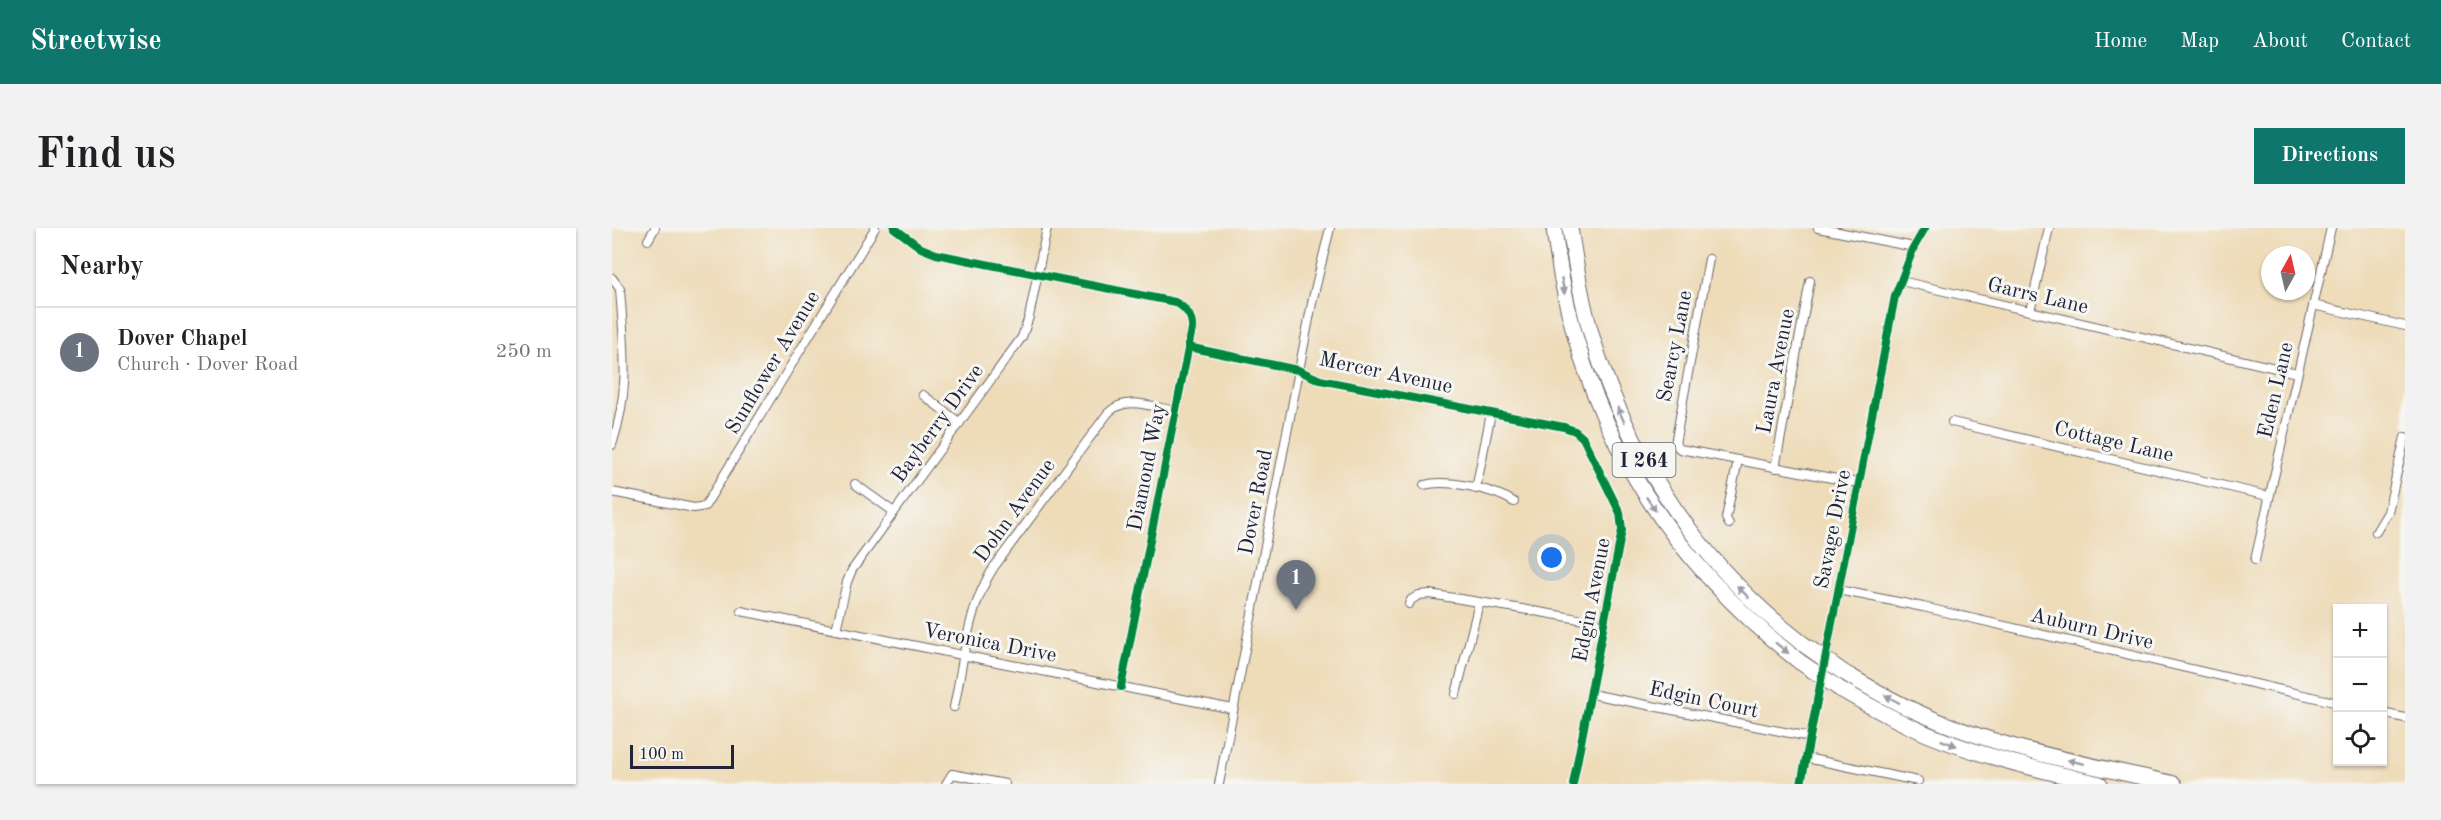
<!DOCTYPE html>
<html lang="en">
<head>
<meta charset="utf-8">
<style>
  body { margin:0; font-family:"Old Standard TT",serif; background:#f2f2f2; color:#202124 }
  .controls { position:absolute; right:18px; bottom:18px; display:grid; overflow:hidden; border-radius:0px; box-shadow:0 2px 4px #0004 }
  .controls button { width:54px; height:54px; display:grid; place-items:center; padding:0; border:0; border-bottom:2px solid #e0e0e0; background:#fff; color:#202124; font:30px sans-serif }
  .compass { position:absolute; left:1649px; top:18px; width:54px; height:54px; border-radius:50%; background:#fff; box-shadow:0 2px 4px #0004; rotate:8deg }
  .scale { position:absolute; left:18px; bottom:15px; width:104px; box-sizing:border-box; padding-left:6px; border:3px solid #22223b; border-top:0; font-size:16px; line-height:21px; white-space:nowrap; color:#22223b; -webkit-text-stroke:4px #f6f6f2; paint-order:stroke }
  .you { position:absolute; left:940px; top:330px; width:21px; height:21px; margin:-15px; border:4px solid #fff; border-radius:50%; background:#1a73e8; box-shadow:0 0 0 9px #1a73e833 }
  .badge { display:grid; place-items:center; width:39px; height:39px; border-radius:50%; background:#0f766e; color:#fff; font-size:20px; font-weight:700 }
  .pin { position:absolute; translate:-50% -50px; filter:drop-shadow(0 2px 3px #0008) }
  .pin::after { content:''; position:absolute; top:32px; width:21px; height:18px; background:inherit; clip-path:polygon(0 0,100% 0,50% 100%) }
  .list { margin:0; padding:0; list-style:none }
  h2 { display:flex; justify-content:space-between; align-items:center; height:78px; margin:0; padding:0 24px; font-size:26px }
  h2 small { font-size:20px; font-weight:400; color:#757577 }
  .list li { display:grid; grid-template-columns:39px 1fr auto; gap:18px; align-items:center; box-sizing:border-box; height:90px; padding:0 24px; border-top:2px solid #e0e0e0 }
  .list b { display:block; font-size:22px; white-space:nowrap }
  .list p { margin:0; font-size:20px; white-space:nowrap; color:#757577 }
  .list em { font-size:20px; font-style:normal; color:#757577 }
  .icon { flex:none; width:33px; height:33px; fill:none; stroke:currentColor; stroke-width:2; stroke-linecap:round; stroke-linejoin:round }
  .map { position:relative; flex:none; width:1793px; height:556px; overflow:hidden; border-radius:0px }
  header { display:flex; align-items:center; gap:36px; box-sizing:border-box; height:84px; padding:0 30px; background:#0f766e; color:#fff }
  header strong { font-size:28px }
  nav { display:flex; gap:33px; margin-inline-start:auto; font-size:21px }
  .intro { display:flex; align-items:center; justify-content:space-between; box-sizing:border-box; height:144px; padding:0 36px }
  h1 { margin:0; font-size:42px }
  .button { padding:15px 27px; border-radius:0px; background:#0f766e; color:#fff; font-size:21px; font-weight:700 }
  main { display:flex; gap:36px; padding:0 36px }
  aside { flex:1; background:#fff; border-radius:0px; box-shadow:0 2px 4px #0004 }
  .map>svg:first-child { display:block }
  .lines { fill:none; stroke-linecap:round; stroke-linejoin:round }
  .minor-casing { stroke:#696367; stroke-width:10 }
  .motorway-casing { stroke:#696367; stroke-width:17 }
  .minor { stroke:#fff; stroke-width:8 }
  .motorway { stroke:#fff; stroke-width:15 }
  .motorway-bridge-casing { stroke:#696367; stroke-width:17; stroke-linecap:butt }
  .motorway-bridge { stroke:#fff; stroke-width:15 }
  .cycleway-casing { stroke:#f6f6f2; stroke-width:11 }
  .cycleway { stroke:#00873e; stroke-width:8 }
  .oneway { fill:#9c9ca7 }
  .labels { text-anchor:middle; stroke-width:6; stroke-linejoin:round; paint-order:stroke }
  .shield { fill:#f6f6f2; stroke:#626272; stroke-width:1.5 }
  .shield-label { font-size:20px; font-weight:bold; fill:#22223b }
  .street-label { font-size:21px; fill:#22223b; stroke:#f6f6f2 }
</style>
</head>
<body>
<header>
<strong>Streetwise</strong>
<nav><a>Home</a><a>Map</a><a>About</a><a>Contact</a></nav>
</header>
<div class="intro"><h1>Find us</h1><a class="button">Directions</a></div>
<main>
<aside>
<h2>Nearby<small></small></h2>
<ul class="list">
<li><span class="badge" style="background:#6b7280">1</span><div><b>Dover Chapel</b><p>Church · Dover Road</p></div><em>250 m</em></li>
</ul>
</aside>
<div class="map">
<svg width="1793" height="556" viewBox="0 0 1793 556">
  <rect width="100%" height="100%" fill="#f6f6f2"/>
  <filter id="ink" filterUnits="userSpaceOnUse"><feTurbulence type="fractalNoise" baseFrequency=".0167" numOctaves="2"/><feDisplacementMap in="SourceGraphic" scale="12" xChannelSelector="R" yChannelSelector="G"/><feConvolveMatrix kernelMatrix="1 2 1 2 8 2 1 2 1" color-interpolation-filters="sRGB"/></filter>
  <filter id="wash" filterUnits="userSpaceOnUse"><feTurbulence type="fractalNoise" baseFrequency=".008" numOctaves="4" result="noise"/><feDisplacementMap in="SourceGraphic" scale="24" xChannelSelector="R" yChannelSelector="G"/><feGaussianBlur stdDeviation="1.35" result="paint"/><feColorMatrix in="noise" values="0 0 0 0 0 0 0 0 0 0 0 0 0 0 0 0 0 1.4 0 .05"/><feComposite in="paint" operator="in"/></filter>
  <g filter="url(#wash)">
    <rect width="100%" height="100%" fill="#eedcb9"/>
  </g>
  <g filter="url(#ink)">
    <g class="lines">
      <g class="minor-casing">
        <g id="minor">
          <path d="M 282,0 L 309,20 L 324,26 L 563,74 C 574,80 581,88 580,101 L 509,459"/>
          <path d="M 1206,0 L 1302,19"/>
          <path d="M 36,12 L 43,0"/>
          <path d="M 1097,31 L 1063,216 L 1068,221 L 1246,255"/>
          <path d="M 0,50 L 8,61 C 12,120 19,159 0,217"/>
          <path d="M 1289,53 L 1685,145"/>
          <path d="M 1701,77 L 1793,98"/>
          <path d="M 1418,83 L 1437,0"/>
          <path d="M 576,119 L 686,142 L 708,152 L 952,199 L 963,203 L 971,210 L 1008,285 L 1010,302 L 961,556"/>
          <path d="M 311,167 L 348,195"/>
          <path d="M 1340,194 L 1656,268"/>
          <path d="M 1163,240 L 1198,53"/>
          <path d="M 243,256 L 282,284"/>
          <path d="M 812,257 C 835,251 882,261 902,274"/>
          <path d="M 864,261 L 879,185"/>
          <path d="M 0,264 L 82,280 L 93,278 L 263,0"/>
          <path d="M 1117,296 L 1114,290 L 1126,232"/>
          <path d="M 1764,304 L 1776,284 L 1793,209"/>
          <path d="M 1643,332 L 1719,0"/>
          <path d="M 1226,362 L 1311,379 L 1726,475"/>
          <path d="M 797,376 L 799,372 L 807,367 L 818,366 C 876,376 935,384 992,396"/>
          <path d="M 129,383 L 621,481"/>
          <path d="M 224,402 L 235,354 L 240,342 L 410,109 L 417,89 L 435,0"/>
          <path d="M 1213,433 L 1283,68 L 1302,19 L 1313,0"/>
          <path d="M 844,466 L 867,375"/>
          <path d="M 979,466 L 1198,509"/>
          <path d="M 342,479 C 352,433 355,380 382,339 L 496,185 C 514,167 541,179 563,183"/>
          <path d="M 1770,485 L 1793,490"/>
          <path d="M 1194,530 L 1306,553"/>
          <path d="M 334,556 L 340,546 L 393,556"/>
          <path d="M 607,556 L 701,70 L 718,0"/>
          <path d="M 1189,556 L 1210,446"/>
        </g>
      </g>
      <g class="motorway-casing">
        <g id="motorway">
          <path d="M 942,0 C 963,181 1045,322 1188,434"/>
          <path d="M 958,0 C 964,38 970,76 981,112 C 1018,233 1091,339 1191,416"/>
          <path d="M 1231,444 C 1255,458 1278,472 1303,483 C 1385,521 1475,536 1562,556"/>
          <path d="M 1228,461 C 1257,478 1285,493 1315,506 C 1371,529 1429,542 1488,556"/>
        </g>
      </g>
      <use href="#minor" class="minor"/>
      <use href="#motorway" class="motorway"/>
      <g class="motorway-bridge-casing">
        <g id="motorway-bridge">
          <path d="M 1191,416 L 1231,444"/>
          <path d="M 1188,434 L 1228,461"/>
        </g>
      </g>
      <use href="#motorway-bridge" class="motorway-bridge"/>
      <g class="cycleway-casing">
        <g id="cycleway">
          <path d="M 282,0 L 309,20 L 324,26 L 563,74 C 574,80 581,88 580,101 L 509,459"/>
          <path d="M 576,119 L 686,142 L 708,152 L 952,199 L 963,203 L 971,210 L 1008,285 L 1010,302 L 961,556"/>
          <path d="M 1189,556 L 1283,68 L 1302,19 L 1313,0"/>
        </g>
      </g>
      <use href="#cycleway" class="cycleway"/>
    </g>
    <defs><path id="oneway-solid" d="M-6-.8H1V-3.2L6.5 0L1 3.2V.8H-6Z" transform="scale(1.5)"/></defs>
    <g class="oneway">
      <use href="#oneway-solid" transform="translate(951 58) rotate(79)"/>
      <use href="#oneway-solid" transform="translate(1009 187) rotate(-114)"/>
      <use href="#oneway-solid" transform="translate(1039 276) rotate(56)"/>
      <use href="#oneway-solid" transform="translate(1131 364) rotate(-135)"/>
      <use href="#oneway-solid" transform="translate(1170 420) rotate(39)"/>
      <use href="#oneway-solid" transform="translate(1280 471) rotate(-152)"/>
      <use href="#oneway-solid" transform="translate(1337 515) rotate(21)"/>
      <use href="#oneway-solid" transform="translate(1464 534) rotate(-167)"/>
    </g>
  </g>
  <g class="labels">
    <rect class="shield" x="1000.5" y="215" width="63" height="34" rx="4.5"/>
    <g class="shield-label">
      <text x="1032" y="239">I 264</text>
    </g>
    <g class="street-label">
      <text transform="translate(1426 67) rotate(13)" y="7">Garrs Lane</text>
      <text transform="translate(1062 118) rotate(-79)" y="7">Searcy Lane</text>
      <text transform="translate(160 134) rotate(-59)" y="7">Sunflower Avenue</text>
      <text transform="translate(1163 143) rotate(-79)" y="7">Laura Avenue</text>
      <text transform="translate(774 144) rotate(12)" y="7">Mercer Avenue</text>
      <text transform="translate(1663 162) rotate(-77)" y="7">Eden Lane</text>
      <text transform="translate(325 195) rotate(-54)" y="7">Bayberry Drive</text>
      <text transform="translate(1502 213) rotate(13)" y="7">Cottage Lane</text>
      <text transform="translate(534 239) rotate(-79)" y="7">Diamond Way</text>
      <text transform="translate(643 274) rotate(-79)" y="7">Dover Road</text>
      <text transform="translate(402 282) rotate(-54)" y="7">Dohn Avenue</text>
      <text transform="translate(1220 301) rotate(-79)" y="7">Savage Drive</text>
      <text transform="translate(979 372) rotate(-79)" y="7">Edgin Avenue</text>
      <text transform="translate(1480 400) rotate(13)" y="7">Auburn Drive</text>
      <text transform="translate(378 414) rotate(11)" y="7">Veronica Drive</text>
      <text transform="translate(1092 471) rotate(12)" y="7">Edgin Court</text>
    </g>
  </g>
</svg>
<div class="controls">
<button>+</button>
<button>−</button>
<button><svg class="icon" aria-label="locate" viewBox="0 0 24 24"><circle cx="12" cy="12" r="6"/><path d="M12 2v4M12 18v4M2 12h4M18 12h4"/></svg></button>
</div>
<svg class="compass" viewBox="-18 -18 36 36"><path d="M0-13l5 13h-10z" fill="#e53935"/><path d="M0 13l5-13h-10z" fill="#757577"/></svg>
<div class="scale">100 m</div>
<div class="you"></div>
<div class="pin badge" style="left:684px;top:382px;background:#6b7280">1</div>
</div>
</main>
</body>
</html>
